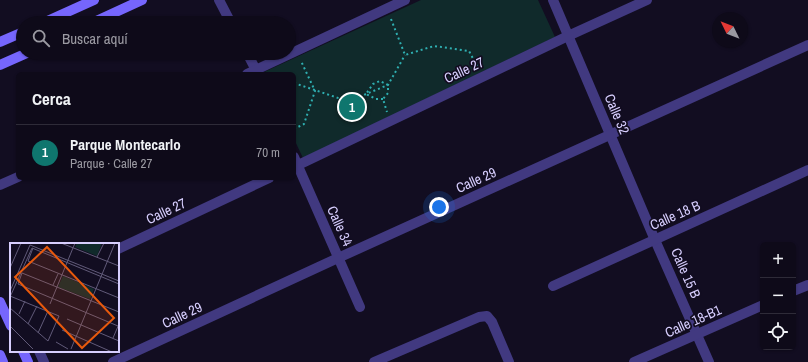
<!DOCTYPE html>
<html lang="es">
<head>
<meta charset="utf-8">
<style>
  body { margin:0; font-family:"Archivo Narrow",sans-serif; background:#1c1826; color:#f1f3f6 }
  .controls { position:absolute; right:12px; bottom:12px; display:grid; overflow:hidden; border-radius:6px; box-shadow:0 1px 3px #0004 }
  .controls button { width:36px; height:36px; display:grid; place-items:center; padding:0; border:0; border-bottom:1px solid #2e2b38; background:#0e0a19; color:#f1f3f6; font:20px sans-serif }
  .compass { position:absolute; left:712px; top:12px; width:36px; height:36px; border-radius:50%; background:#0e0a19; box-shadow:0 1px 3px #0004; rotate:313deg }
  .you { position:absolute; left:439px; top:207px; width:14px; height:14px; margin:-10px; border:3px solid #fff; border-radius:50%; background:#1a73e8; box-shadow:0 0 0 6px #1a73e833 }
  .badge { display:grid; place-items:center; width:26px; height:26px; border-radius:50%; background:#0f766e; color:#fff; font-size:13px; font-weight:700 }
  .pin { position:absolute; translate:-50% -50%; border:2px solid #fff; box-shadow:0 1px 4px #0006 }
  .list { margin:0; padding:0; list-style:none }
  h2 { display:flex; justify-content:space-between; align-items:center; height:52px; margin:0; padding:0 16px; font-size:17px }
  h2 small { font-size:13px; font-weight:400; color:#9b9aa2 }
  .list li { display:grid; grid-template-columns:26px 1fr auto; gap:12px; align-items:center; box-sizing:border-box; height:56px; padding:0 16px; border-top:1px solid #2e2b38 }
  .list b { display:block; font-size:15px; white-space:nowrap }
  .list p { margin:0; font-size:13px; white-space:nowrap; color:#9b9aa2 }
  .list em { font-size:13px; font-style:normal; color:#9b9aa2 }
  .icon { flex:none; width:22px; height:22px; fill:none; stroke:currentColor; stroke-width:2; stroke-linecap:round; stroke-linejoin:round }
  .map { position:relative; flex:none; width:808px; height:362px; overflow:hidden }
  .search { position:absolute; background:#0e0a19; box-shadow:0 1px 3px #0004; left:16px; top:16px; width:280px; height:44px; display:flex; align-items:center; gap:10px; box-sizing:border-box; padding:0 14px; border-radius:22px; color:#9b9aa2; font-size:15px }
  .panel { position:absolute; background:#0e0a19; box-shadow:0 1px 3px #0004; left:16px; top:72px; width:280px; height:108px; border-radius:6px }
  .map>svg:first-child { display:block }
  .green { fill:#102a2b }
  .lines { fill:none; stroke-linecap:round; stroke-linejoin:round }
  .path { stroke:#2fafb1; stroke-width:2; stroke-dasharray:2 3; stroke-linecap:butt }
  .street { stroke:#413980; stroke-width:10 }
  .secondary { stroke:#7666fd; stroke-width:10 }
  .labels { text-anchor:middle; stroke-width:3.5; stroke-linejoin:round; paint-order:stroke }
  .street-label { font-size:14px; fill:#d7cefe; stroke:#120d21 }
  .inset-road { fill:none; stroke:#615a79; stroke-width:1 }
  .view { fill:#e8590c; fill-opacity:0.15; stroke:#e8590c; stroke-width:2 }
  .inset-edge { fill:none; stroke:#d7cefe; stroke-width:2 }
</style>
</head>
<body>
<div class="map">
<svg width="808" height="362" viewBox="0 0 808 362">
  <rect width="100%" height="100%" fill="#120d21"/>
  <path class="green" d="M 421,0 L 538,0 L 555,37 L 303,158 L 294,139 L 294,74 L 265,74 L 264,72 Z"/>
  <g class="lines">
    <g class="path">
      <path d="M 391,19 L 405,55 L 434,46 L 469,51 L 478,68"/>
      <path d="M 294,83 L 350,102 L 366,94 L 388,85 L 405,55"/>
      <path d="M 383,99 L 376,99 L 366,94 L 373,84 L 380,81 L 388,85 L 388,93 L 383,99 L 387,112"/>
      <path d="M 294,129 L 304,124 L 315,91 L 301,61"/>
    </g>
    <g class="street">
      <path d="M 219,0 L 231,23"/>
      <path d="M 553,0 L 655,240 L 709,362"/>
      <path d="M 247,53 L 258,74"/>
      <path d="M 247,74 L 405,0"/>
      <path d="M 294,157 L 360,307"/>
      <path d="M 294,167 L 568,36 L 647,0"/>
      <path d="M 0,185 L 18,177"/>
      <path d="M 118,249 L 269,178"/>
      <path d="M 553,286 L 808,170"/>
      <path d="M 793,291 L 808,285"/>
      <path d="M 39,351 L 44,362"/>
      <path d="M 113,362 L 338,258 L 808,45"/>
      <path d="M 374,362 L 479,317 L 487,316 L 492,322 L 509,362"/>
      <path d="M 634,362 L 763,305"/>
    </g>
    <g class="secondary">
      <path d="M 43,23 L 94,0"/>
      <path d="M 92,23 L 142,0"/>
      <path d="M 0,42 L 23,32"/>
      <path d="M 0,65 L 27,53"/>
      <path d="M 0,302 L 11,326"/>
      <path d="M 23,351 L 28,362"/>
      <path d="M 0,355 L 3,362"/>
    </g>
  </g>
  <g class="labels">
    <g class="street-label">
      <text transform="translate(464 70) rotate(-25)" y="5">Calle 27</text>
      <text transform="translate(617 114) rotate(67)" y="5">Calle 32</text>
      <text transform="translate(476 180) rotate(-24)" y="5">Calle 29</text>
      <text transform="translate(166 211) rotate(-25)" y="5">Calle 27</text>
      <text transform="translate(675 215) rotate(-24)" y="5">Calle 18 B</text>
      <text transform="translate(340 226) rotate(66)" y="5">Calle 34</text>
      <text transform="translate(686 273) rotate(66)" y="5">Calle 15 B</text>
      <text transform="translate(182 315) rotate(-25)" y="5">Calle 29</text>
      <text transform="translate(693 321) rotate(-24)" y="5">Calle 18-B1</text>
    </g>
  </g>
  <g transform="translate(10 243)">
    <rect width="109" height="109" fill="#120d21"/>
    <path d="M 67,0 L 92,0 L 87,13 L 65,4 ZM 53,33 L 84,46 L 80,56 L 48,44 Z" fill="#102a2b"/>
    <path class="inset-road" d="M 51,0 L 109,23M 23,5 L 18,18 L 109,55M 87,14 L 94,0M 0,25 L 11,0M 43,42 L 48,31M 0,48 L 20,2 L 109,38M 0,54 L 22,5 L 109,41M 40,61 L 65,0M 0,65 L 38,98 L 49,73 L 0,53M 9,71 L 15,58M 57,76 L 109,98M 18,81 L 27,63M 0,83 L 23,106M 108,83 L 8,41 L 12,30 L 109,69M 52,87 L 102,109M 28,90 L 38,68M 103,95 L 109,81M 46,99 L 58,106M 61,106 L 105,0"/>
    <path class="view" d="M 37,4 L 104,75 L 72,105 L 5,34 Z"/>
    <rect width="109" height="109" class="inset-edge"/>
  </g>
</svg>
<div class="controls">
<button>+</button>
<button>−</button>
<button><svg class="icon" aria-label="locate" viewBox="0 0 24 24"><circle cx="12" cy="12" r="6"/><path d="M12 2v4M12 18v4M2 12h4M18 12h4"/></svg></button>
</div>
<svg class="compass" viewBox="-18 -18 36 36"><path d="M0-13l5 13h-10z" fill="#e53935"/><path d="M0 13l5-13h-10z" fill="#9b9aa2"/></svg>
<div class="you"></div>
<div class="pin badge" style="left:352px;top:107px">1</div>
<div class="search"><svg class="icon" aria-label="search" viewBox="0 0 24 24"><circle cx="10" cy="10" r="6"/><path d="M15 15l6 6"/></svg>Buscar aquí</div>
<section class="panel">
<h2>Cerca<small></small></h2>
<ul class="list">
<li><span class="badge">1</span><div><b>Parque Montecarlo</b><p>Parque · Calle 27</p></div><em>70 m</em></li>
</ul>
</section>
</div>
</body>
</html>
